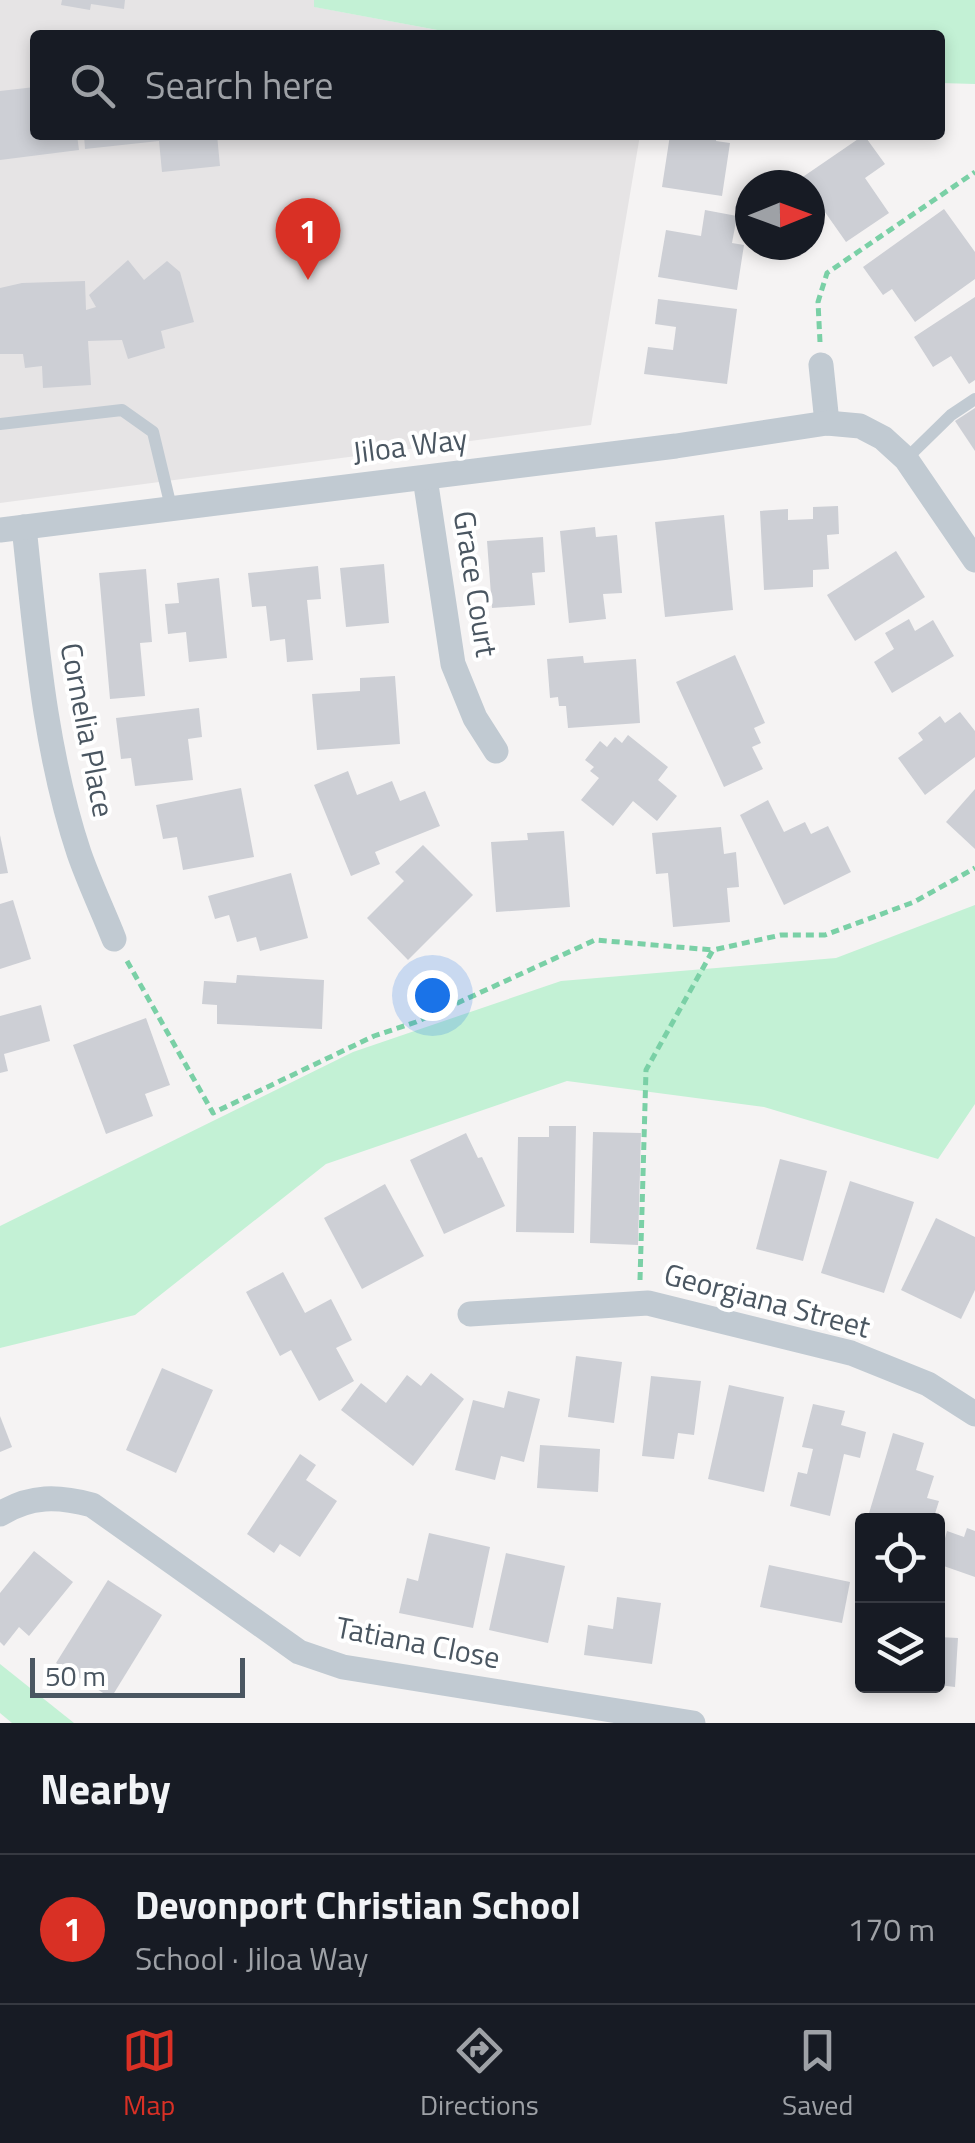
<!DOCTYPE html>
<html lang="en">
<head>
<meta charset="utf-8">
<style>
  body { margin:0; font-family:"Titillium Web",sans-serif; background:#20242c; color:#f1f3f6 }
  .controls { position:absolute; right:30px; bottom:30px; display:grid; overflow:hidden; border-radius:10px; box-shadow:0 5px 15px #0003 }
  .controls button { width:90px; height:90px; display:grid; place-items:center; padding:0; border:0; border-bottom:2px solid #363941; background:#171b24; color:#f1f3f6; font:50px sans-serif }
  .compass { position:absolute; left:735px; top:170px; width:90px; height:90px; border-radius:50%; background:#171b24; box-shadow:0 5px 15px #0003; rotate:89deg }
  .scale { position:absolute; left:30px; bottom:25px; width:215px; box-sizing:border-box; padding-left:10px; border:5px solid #4a5661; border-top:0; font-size:28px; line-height:35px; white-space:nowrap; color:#4a5661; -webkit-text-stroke:8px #fff; paint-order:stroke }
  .you { position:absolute; left:432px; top:995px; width:35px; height:35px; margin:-25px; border:8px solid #fff; border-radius:50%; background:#1a73e8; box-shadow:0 0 0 15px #1a73e833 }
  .badge { display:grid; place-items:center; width:65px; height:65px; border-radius:50%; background:#d93025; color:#fff; font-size:32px; font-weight:700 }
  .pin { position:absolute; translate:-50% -82px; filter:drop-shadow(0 2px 5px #0008) }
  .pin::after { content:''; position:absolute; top:52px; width:35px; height:30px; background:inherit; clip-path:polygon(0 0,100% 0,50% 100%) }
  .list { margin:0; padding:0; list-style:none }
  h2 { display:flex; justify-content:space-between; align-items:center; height:130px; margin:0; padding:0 40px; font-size:42px }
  h2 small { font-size:32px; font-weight:400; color:#9ea1a6 }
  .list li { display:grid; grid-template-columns:65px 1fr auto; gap:30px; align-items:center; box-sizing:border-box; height:150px; padding:0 40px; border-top:2px solid #363941 }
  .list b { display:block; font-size:38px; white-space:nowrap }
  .list p { margin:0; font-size:32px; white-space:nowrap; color:#9ea1a6 }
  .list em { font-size:32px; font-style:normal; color:#9ea1a6 }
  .icon { flex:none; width:55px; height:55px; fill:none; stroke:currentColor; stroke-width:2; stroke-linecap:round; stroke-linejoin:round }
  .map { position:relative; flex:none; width:975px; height:1723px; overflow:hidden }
  .search { position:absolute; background:#171b24; box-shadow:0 5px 15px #0003; left:30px; right:30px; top:30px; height:110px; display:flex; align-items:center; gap:25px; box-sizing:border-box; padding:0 35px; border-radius:10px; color:#9ea1a6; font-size:38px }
  .sheet { height:280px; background:#171b24 }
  nav { display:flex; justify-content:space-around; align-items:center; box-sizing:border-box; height:140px; border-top:2px solid #363941; background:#171b24; font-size:28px; color:#9ea1a6 }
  nav a { display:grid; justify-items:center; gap:5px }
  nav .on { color:#d93025 }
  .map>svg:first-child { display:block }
  .education { fill:#e6e4e5 }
  .green { fill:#c3f1d5 }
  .building { fill:#cdcfd5 }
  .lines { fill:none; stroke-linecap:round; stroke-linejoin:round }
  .path { stroke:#7ad0a6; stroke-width:5; stroke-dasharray:8 5; stroke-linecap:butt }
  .lane { stroke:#c1cad2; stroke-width:12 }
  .street { stroke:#c1cad2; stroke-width:25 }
  .labels { text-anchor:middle; stroke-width:8; stroke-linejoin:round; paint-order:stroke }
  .street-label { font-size:30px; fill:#4a5661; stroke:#fff }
</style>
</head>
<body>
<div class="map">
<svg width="975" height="1723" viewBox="0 0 975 1723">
  <rect width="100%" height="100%" fill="#f5f3f3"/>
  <path class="education" d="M 0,0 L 314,0 L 315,7 L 464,35 L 35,35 L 35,135 L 640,135 L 591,425 L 0,503 Z"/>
  <g class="green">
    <path d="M 314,0 L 975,0 L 975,84 L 940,83 L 940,35 L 464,35 L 314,7 Z"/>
    <path d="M 975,905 L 975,1104 L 938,1159 L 764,1107 L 567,1081 L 326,1164 L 135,1315 L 0,1348 L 0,1226 L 353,1052 L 561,981 L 836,958 Z"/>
    <path d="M 0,1664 L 74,1723 L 12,1723 L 0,1713 Z"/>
  </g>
  <g class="building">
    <path d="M 62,0 L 125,0 L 124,9 L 91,4 L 90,10 L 61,5 Z"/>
    <path d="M 35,87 L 35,135 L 77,135 L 79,150 L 0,160 L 0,91 Z"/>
    <path d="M 84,135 L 217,135 L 220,166 L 162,172 L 159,141 L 85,149 Z"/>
    <path d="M 670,135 L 717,135 L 716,141 L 730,143 L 722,196 L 662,187 Z"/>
    <path d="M 864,135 L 885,164 L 865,178 L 889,213 L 846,242 L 820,205 L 810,212 L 810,185 L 791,185 Z"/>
    <path d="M 944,209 L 975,252 L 975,279 L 915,322 L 892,289 L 883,295 L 863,267 Z"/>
    <path d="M 705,210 L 737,216 L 732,243 L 744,245 L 737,290 L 658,277 L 666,230 L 701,236 Z"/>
    <path d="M 128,260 L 144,280 L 167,261 L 180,272 L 194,322 L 161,331 L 165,348 L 128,359 L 122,340 L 88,341 L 91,385 L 43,388 L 42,366 L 25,368 L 23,354 L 0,354 L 0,288 L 22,283 L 85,281 L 86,310 L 96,307 L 89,295 Z"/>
    <path d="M 975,297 L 975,380 L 969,384 L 951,356 L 933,367 L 914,337 Z"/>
    <path d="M 658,299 L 737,309 L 727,384 L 644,374 L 648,347 L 673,350 L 676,327 L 655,324 Z"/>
    <path d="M 975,408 L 975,451 L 955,421 Z"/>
    <path d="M 838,506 L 839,534 L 827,535 L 829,569 L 813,570 L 813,587 L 764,590 L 760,511 L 788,509 L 788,520 L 813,519 L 813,507 Z"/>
    <path d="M 724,515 L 733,610 L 665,617 L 655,522 Z"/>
    <path d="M 595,527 L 596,537 L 617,535 L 622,593 L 603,594 L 606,619 L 569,623 L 560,531 Z"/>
    <path d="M 543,537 L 545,572 L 532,573 L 535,605 L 492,608 L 487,541 Z"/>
    <path d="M 896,551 L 925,597 L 855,641 L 827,595 Z"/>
    <path d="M 384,564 L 389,623 L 346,627 L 340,568 Z"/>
    <path d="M 318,566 L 321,599 L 307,600 L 313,660 L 287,662 L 285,639 L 270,641 L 266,606 L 252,607 L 248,573 Z"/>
    <path d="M 146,569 L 152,642 L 140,643 L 145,696 L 110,699 L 99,573 Z"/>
    <path d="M 219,578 L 227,658 L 189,662 L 186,632 L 168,634 L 165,604 L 179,603 L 177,583 Z"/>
    <path d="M 909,619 L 915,631 L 933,620 L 954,656 L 892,693 L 874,662 L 894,649 L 885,633 Z"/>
    <path d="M 735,655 L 765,723 L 754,728 L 761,743 L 752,747 L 763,769 L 724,787 L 676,682 Z"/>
    <path d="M 583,656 L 584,663 L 636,659 L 640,723 L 568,728 L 566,706 L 559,706 L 558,697 L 550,698 L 547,659 Z"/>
    <path d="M 395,676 L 400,744 L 317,750 L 312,694 L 360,691 L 360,678 Z"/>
    <path d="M 199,708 L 202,737 L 188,739 L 193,780 L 135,786 L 131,758 L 121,759 L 116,718 Z"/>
    <path d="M 960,712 L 975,731 L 975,757 L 925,795 L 898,758 L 923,740 L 918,733 L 940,716 L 945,723 Z"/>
    <path d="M 628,735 L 668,767 L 658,780 L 677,796 L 657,821 L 633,801 L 613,826 L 581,800 L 599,778 L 590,771 L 594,767 L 585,760 L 600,741 L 607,747 L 615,737 L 622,743 Z"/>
    <path d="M 348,771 L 357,795 L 392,781 L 400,801 L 425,791 L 440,826 L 375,852 L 380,864 L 351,876 L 314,785 Z"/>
    <path d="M 241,788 L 254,857 L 183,870 L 177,837 L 163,839 L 156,805 Z"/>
    <path d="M 975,789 L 975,849 L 946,822 Z"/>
    <path d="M 768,800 L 784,832 L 805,822 L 811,834 L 828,826 L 851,872 L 784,905 L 740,815 Z"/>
    <path d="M 721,827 L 724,854 L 736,852 L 739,887 L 727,888 L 730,922 L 673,927 L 668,873 L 656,874 L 652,833 Z"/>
    <path d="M 564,831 L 570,907 L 496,912 L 491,842 L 528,840 L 527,833 Z"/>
    <path d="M 0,835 L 8,873 L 0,874 Z"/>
    <path d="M 423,845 L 473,895 L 408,960 L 367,918 L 404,881 L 395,872 Z"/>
    <path d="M 291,873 L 308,938 L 260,951 L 256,937 L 237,942 L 229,915 L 215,919 L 208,896 Z"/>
    <path d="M 13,900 L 31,959 L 0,969 L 0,904 Z"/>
    <path d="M 237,975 L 324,980 L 322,1029 L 217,1024 L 217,1005 L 202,1004 L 204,981 L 236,983 Z"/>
    <path d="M 41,1005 L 50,1041 L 4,1054 L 8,1071 L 0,1073 L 0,1016 Z"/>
    <path d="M 146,1018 L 170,1085 L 145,1094 L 153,1116 L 106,1134 L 73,1045 Z"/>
    <path d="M 549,1126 L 576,1126 L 574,1233 L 516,1232 L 518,1137 L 549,1137 Z"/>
    <path d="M 593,1132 L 641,1133 L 638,1245 L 590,1243 Z"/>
    <path d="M 466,1133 L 478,1158 L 482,1157 L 505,1206 L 444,1234 L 410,1160 Z"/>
    <path d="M 780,1159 L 827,1171 L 803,1261 L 756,1249 Z"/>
    <path d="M 850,1181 L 914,1202 L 884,1293 L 821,1273 Z"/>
    <path d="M 385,1184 L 424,1256 L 362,1289 L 324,1218 Z"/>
    <path d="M 936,1218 L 975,1237 L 975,1290 L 961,1319 L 901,1290 Z"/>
    <path d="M 283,1272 L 305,1313 L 331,1299 L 352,1340 L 336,1348 L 354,1381 L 319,1401 L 291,1350 L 280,1356 L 246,1292 Z"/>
    <path d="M 576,1356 L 622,1362 L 614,1423 L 568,1417 Z"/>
    <path d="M 162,1368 L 213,1390 L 176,1473 L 126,1450 Z"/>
    <path d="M 431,1373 L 464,1399 L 413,1466 L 341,1410 L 361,1383 L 386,1403 L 407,1375 L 421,1386 Z"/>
    <path d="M 651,1376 L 701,1381 L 694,1435 L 678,1433 L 674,1459 L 642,1456 Z"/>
    <path d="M 729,1385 L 784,1397 L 764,1492 L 708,1479 Z"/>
    <path d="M 508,1391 L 540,1399 L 524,1462 L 501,1456 L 495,1480 L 455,1470 L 473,1400 L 504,1408 Z"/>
    <path d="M 813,1404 L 845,1411 L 841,1425 L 866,1432 L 860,1458 L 844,1454 L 830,1516 L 790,1506 L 798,1472 L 807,1474 L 813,1449 L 802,1447 Z"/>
    <path d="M 0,1416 L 12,1447 L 0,1452 Z"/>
    <path d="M 893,1433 L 924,1443 L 916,1470 L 934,1476 L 927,1498 L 939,1501 L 933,1520 L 915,1515 L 913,1520 L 867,1520 Z"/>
    <path d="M 540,1445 L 600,1449 L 598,1492 L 537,1488 Z"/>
    <path d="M 300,1454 L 316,1465 L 306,1480 L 337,1501 L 300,1557 L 280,1544 L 274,1553 L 247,1534 Z"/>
    <path d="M 967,1528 L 975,1531 L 975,1577 L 938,1564 L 947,1531 L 964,1537 Z"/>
    <path d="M 429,1533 L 490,1547 L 473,1628 L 399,1613 L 407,1578 L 418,1581 Z"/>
    <path d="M 34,1551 L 73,1582 L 29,1636 L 19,1627 L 4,1646 L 0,1642 L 0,1593 Z"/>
    <path d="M 506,1553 L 565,1566 L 548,1643 L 489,1630 Z"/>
    <path d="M 769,1565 L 850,1582 L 842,1623 L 760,1607 Z"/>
    <path d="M 108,1580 L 162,1615 L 111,1698 L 56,1663 Z"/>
    <path d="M 617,1597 L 661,1603 L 652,1664 L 584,1655 L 588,1625 L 613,1629 Z"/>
    <path d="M 938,1637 L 958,1638 L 955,1687 L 938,1685 Z"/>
  </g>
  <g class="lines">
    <g class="path">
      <path d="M 820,342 L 818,302 L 827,273 L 975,172"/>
      <path d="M 127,961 L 213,1113 L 374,1036 L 416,1022 L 595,940 L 713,950"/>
      <path d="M 640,1280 L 646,1070 L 713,950 L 781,935 L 825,935 L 914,902 L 975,868"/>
    </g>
    <g class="lane">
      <path d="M 0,424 L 122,410 L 153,432 L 171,507"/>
      <path d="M 906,459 L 951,415 L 975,399"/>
    </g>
    <g class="street">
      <path d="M 821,365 L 827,423"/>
      <path d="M 425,478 L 453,664 L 475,718 L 496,751"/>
      <path d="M 24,527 C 36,637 44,748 79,853 C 89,882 103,911 114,939"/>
      <path d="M 0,530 L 676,446 L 827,423 L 860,426 L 883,438 L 906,459 L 975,560"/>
      <path d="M 470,1314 L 648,1303 L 851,1353 L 928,1384 L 975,1414"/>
      <path d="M 0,1514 C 31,1495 58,1496 92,1505 L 299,1652 L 343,1667 L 693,1723"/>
    </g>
  </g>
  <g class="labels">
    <g class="street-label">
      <text transform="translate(410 446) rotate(-7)" y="10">Jiloa Way</text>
      <text transform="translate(475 584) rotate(81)" y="10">Grace Court</text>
      <text transform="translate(87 730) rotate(79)" y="10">Cornelia Place</text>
      <text transform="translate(767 1301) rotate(15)" y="10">Georgiana Street</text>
      <text transform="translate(418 1643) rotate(11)" y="10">Tatiana Close</text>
    </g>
  </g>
</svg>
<div class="controls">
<button><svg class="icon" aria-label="locate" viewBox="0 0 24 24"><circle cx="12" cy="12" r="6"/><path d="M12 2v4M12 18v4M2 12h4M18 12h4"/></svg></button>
<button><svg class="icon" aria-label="layers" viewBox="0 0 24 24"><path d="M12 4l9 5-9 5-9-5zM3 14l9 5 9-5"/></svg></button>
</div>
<svg class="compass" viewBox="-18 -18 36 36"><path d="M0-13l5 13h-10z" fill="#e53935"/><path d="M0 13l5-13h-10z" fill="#9ea1a6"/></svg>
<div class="scale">50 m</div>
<div class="you"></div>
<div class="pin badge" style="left:308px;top:280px">1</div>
<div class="search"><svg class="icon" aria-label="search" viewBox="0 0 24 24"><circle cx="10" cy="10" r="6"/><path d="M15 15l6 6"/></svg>Search here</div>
</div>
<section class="sheet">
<h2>Nearby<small></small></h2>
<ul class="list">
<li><span class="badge">1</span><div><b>Devonport Christian School</b><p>School · Jiloa Way</p></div><em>170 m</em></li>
</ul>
</section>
<nav>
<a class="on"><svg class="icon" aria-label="map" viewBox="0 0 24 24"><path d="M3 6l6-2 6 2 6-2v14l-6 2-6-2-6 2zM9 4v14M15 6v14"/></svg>Map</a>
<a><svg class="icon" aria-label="directions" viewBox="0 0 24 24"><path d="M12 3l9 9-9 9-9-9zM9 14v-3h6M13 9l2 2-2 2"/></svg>Directions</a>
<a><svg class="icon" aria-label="saved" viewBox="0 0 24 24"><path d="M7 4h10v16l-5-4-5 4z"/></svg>Saved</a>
</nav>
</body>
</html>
